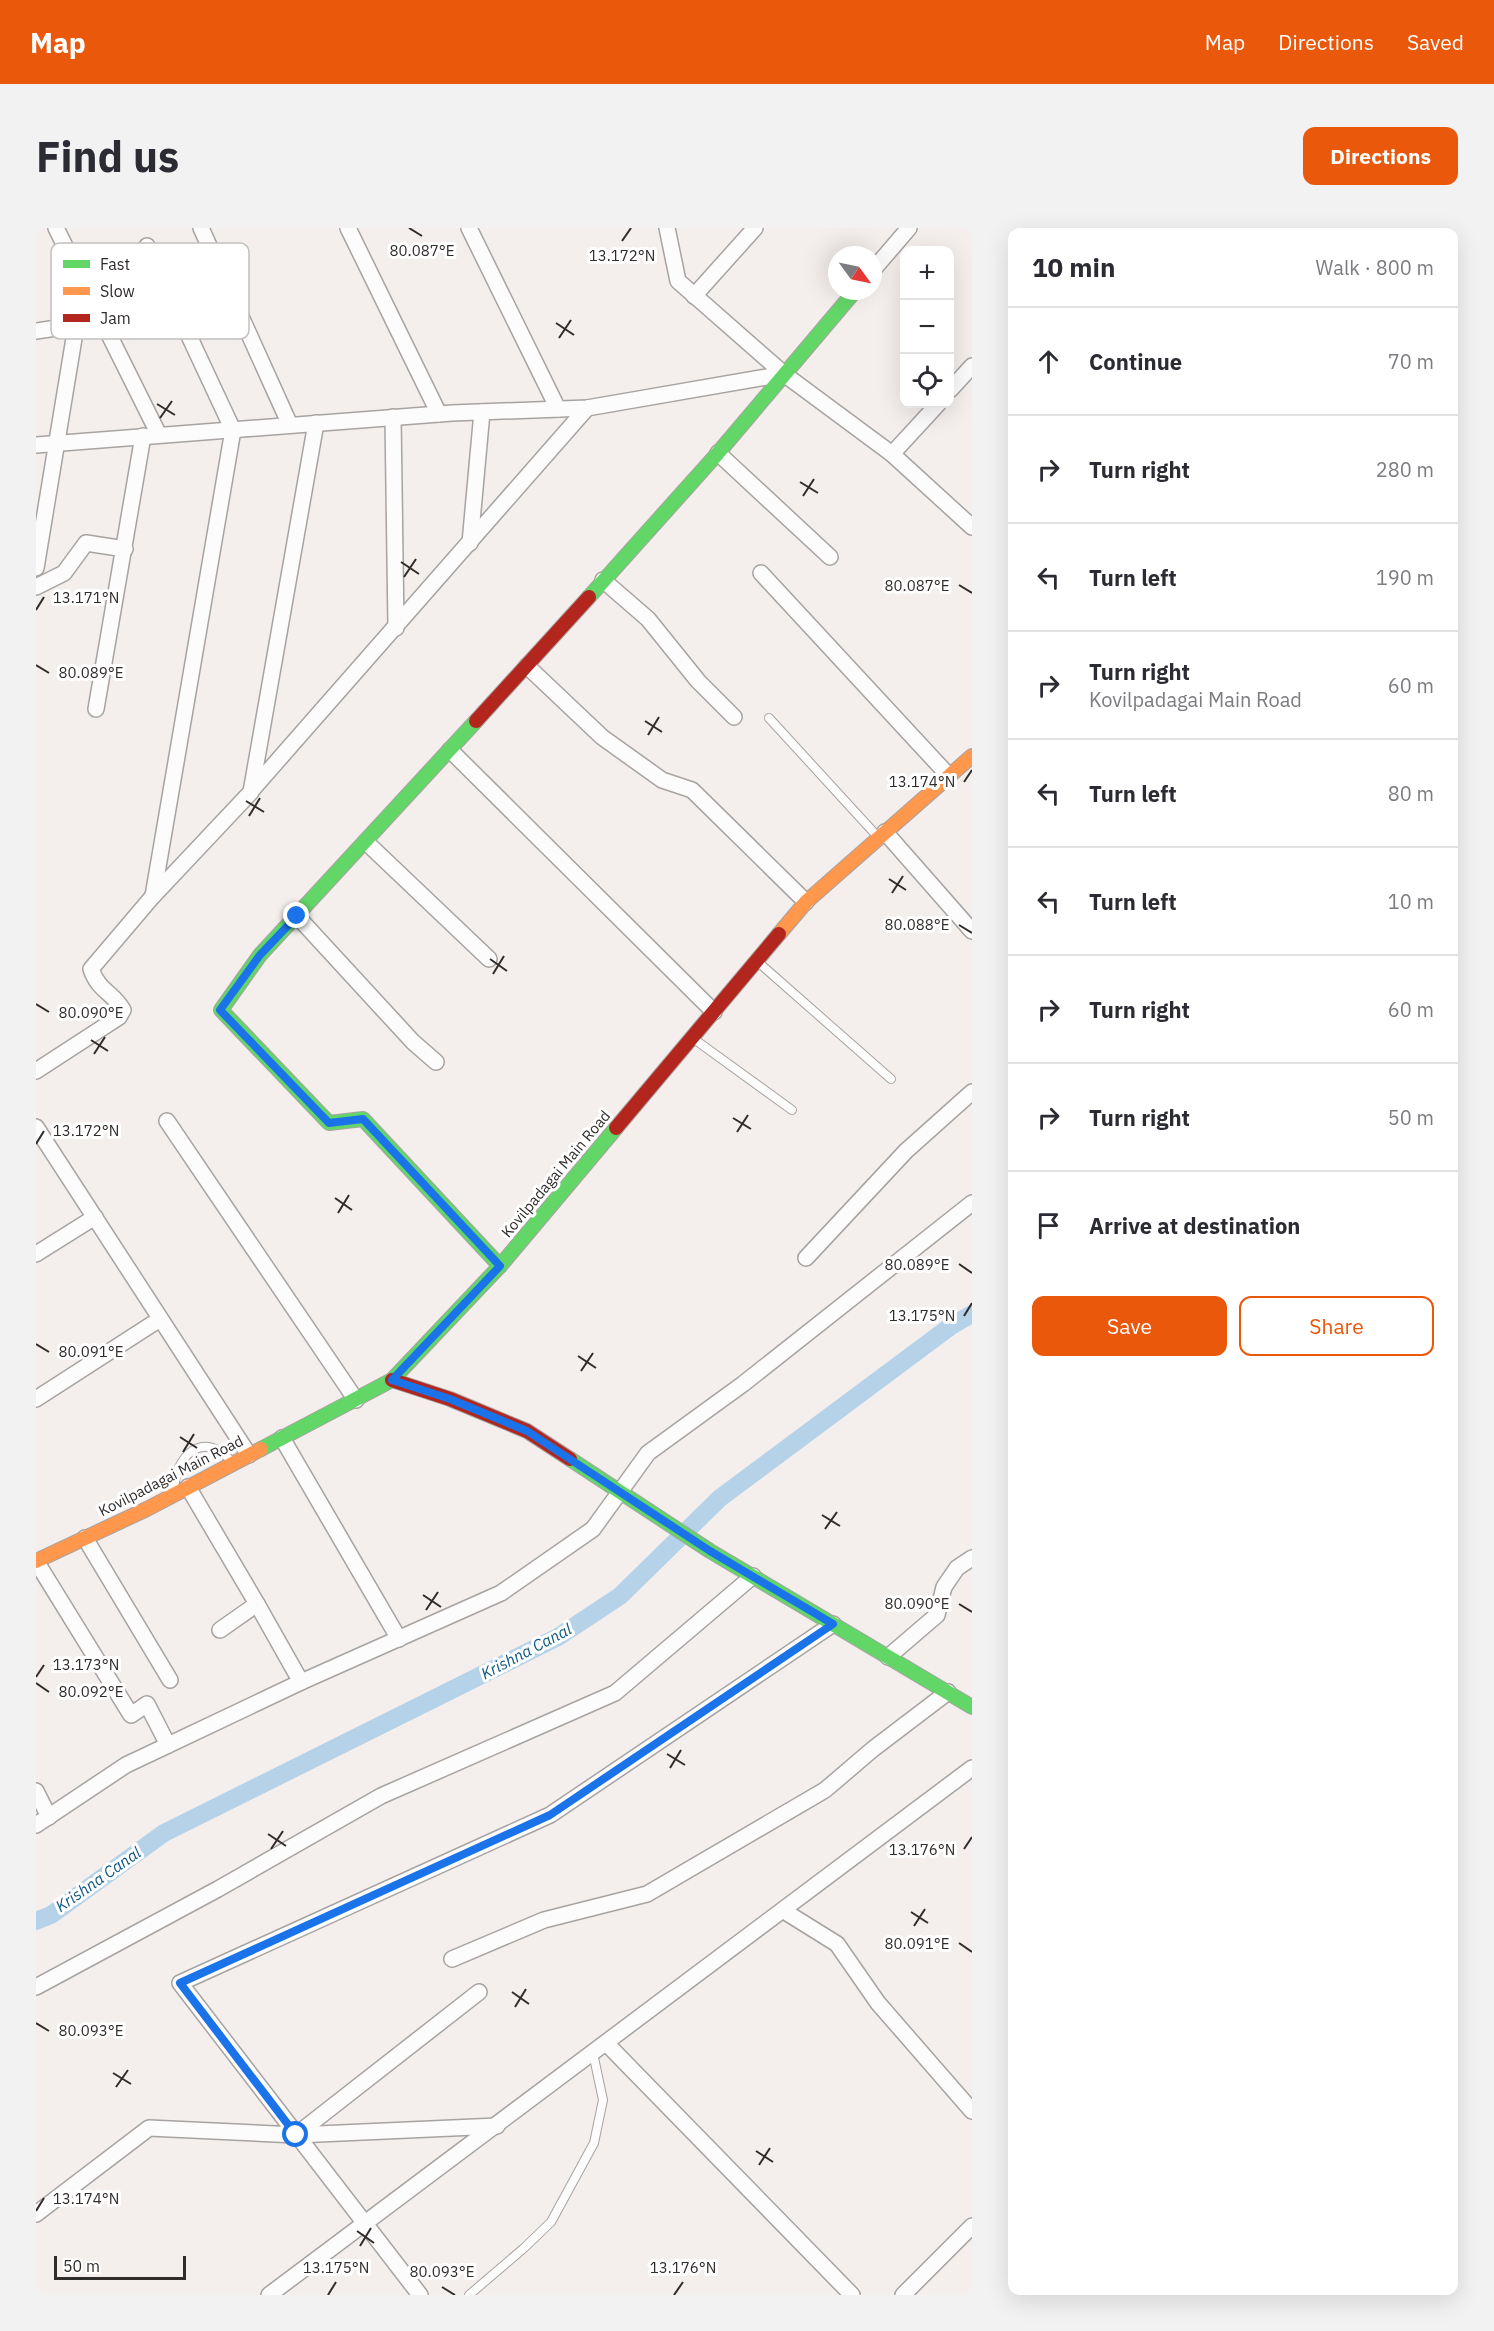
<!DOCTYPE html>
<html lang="en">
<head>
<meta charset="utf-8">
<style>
  body { margin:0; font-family:"IBM Plex Sans",sans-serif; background:#f2f2f3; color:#2b2b33 }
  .controls { position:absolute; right:18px; top:18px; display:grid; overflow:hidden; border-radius:12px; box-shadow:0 6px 24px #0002 }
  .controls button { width:54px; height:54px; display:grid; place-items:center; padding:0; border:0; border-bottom:2px solid #e1e1e2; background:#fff; color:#2b2b33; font:30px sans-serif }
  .compass { position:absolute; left:792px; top:18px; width:54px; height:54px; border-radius:50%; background:#fff; box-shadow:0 6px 24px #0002; rotate:123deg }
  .scale { position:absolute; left:18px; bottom:15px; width:132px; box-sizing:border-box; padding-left:6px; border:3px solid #302c2b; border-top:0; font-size:16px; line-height:21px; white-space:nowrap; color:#302c2b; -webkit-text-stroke:4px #fff; paint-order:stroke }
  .stop { position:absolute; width:18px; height:18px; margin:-14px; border:4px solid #1a73e8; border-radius:50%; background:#fff }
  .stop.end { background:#1a73e8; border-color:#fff; box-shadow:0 2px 6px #0008 }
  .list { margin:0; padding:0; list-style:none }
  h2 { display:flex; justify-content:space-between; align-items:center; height:78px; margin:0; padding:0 24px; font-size:26px }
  h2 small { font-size:20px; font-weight:400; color:#7c7c81 }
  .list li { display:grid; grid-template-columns:39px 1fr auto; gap:18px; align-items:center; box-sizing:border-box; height:108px; padding:0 24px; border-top:2px solid #e1e1e2 }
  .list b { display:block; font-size:22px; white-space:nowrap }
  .list p { margin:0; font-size:20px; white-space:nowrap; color:#7c7c81 }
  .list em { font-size:20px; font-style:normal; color:#7c7c81 }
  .actions { display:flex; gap:12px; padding:18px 24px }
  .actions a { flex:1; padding:14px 0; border:2px solid #ea580c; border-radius:12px; text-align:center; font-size:21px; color:#ea580c }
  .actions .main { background:#ea580c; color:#fff }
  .icon { flex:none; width:33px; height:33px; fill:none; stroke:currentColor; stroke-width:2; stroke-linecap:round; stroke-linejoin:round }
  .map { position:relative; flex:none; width:936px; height:2067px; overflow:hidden; border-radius:12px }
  header { display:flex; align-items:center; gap:36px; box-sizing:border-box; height:84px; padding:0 30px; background:#ea580c; color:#fff }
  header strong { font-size:28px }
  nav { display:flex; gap:33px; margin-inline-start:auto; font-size:21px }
  .intro { display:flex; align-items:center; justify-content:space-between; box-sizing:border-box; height:144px; padding:0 36px }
  h1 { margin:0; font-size:42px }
  .button { padding:15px 27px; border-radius:12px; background:#ea580c; color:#fff; font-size:21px; font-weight:700 }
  main { display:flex; gap:36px; padding:0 36px }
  aside { flex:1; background:#fff; border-radius:12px; box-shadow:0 6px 24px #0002 }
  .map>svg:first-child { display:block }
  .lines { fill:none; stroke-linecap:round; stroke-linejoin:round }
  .canal { stroke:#b5d2e9; stroke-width:18 }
  .lane-casing { stroke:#a7a3a1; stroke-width:10 }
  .street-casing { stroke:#a7a3a1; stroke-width:18 }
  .fast-casing { stroke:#a7a3a1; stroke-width:16 }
  .slow-casing { stroke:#a7a3a1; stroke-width:16 }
  .jam-casing { stroke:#a7a3a1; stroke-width:16 }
  .lane { stroke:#fdfcfc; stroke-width:8 }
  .street { stroke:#fdfcfc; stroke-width:15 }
  .fast { stroke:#63d668; stroke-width:14 }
  .slow { stroke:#ff974d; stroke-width:14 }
  .jam { stroke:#b3261e; stroke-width:14 }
  .route { stroke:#1a73e8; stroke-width:8 }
  .ticks { fill:none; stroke:#302c2b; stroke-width:2 }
  .labels { text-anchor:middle; stroke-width:6; stroke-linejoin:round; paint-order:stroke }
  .street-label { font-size:15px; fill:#302c2b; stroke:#fff }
  .water-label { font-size:16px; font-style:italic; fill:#0e5782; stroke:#fff }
  .key { fill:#fff; stroke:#c1c0bf; stroke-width:1.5 }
  .key-label { font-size:16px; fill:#302c2b }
  .ticks-label { font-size:15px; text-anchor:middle; fill:#302c2b; stroke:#fff; stroke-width:6; stroke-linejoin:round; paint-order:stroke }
</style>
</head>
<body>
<header>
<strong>Map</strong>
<nav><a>Map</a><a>Directions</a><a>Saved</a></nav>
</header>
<div class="intro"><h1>Find us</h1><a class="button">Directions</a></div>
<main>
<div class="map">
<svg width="936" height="2067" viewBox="0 0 936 2067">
  <rect width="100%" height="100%" fill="#f4eeec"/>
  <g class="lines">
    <path class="canal" d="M 0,1693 L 15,1687 L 128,1605 L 522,1409 L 584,1368 L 684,1270 L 915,1098 L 936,1086"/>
    <g class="lane-casing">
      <g id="lane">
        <path d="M 733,490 L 842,609"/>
        <path d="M 722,734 L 855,851"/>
        <path d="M 658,811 L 756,882"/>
        <path d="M 138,1265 C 138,1227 168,1200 197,1235"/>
        <path d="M 433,2067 L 488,2020 L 515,1994 L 558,1915 L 567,1872 L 557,1825"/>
      </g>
    </g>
    <g class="street-casing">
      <g id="street">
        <path d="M 20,0 L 123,207"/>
        <path d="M 165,0 L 254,197"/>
        <path d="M 312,0 L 403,186"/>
        <path d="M 433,0 L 522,181"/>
        <path d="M 631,0 L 642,53 L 748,146 L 856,226 L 936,299"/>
        <path d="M 111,18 L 197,202 L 117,668"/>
        <path d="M 837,42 L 873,0"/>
        <path d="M 658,68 L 719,0"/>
        <path d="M 0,103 L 40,97"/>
        <path d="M 914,162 L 936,138"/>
        <path d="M 357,189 L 360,400"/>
        <path d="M 0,217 L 416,185 L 551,180 L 748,146"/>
        <path d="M 682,225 L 794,329"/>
        <path d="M 856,226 L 902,176"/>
        <path d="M 434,315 L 446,184"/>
        <path d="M 0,340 L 47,56"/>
        <path d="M 725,345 L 913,548"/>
        <path d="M 567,352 L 612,391 L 662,453 L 698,489"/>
        <path d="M 0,359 L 28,345 L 50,315 L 89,321"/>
        <path d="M 491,438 L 566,509 L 626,552 L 656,562 L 770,674"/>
        <path d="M 60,481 L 107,208"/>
        <path d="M 414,522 L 678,784"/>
        <path d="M 215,563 L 551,180"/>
        <path d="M 849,604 L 936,703"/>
        <path d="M 330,614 L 453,731"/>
        <path d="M 261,688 L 377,814 L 400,834"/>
        <path d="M 0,843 L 83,789 L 87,782 C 77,764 63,764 55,741 L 117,668 L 215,564 L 280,195"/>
        <path d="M 131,893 L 320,1172"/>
        <path d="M 0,899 L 213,1227"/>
        <path d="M 0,1026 L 59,989"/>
        <path d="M 770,1030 L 870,923 L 936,864"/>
        <path d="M 0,1171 L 124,1091"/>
        <path d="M 246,1210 L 363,1411"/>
        <path d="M 152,1259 L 221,1376 L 184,1402"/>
        <path d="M 49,1310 L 134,1452"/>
        <path d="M 0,1333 L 95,1487 L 111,1476 L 132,1517"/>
        <path d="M 221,1376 L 265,1454"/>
        <path d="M 852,1429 L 901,1387 L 908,1359 L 921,1340 L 936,1330"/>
        <path d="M 0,1563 L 13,1589"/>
        <path d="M 0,1597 L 90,1537 L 265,1454 L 465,1365 L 557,1301 L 612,1225 L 707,1156 L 936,975"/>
        <path d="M 748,1683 L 801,1716 L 842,1775 L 936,1883"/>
        <path d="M 416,1731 L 508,1692 L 611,1666 L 789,1562 L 837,1521 L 912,1464"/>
        <path d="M 0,1759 L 182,1661 L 345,1568 L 579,1465 L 717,1348"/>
        <path d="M 570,1815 L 816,2067"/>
        <path d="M 260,1907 L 443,1764"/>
        <path d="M 0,1986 L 113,1900 L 260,1907 L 461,1898"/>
        <path d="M 233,2067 L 936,1540"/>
        <path d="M 384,2067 L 144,1755 L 514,1587 L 797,1396"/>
        <path d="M 867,2067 L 936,1998"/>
      </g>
    </g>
    <g class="fast-casing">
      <g id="fast">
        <path d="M 553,369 L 682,225 L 819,63"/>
        <path d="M 440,493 L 224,727 L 185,782 L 293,895 L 327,891 L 464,1038"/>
        <path d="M 225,1221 L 356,1152 L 464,1038 L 580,900"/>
        <path d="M 534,1231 L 674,1323 L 936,1479"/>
      </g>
    </g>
    <g class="slow-casing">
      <g id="slow">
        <path d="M 743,706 L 770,674 L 936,528"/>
        <path d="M 0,1333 L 111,1281 L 225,1221"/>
      </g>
    </g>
    <g class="jam-casing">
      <g id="jam">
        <path d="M 440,493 L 553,369"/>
        <path d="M 580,900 L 743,706"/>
        <path d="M 356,1152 L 414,1171 L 491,1203 L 534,1231"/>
      </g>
    </g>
    <use href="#lane" class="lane"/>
    <use href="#street" class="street"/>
    <use href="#fast" class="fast"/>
    <use href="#slow" class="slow"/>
    <use href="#jam" class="jam"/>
  </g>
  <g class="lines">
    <path class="route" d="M 260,1907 L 144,1755 L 514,1587 L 797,1396 L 674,1323 L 491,1203 L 414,1171 L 356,1152 L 464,1038 L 327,891 L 293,895 L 184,782 L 224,727 L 261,688"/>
  </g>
  <path class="ticks" d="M 373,0 L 386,8M 586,13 L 595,0M 520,95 L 538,107M 523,110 L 535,92M 121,176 L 139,187M 124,190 L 136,173M 764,254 L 782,265M 767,268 L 778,251M 365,334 L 383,346M 368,349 L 380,331M 923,357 L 936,365M 0,382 L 8,369M 0,437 L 13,445M 609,493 L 626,504M 612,507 L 623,489M 928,554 L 936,542M 210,573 L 228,584M 213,588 L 224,570M 853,651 L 870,662M 856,665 L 867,648M 923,697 L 936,705M 454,731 L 471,743M 457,746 L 468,728M 0,776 L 13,784M 55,812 L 72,823M 58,826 L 69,809M 697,890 L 715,901M 701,904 L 712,887M 0,916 L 8,903M 299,970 L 316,982M 302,985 L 313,967M 923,1036 L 936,1045M 928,1088 L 936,1075M 0,1116 L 13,1124M 542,1128 L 560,1140M 545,1143 L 557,1125M 144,1209 L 161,1220M 147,1224 L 158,1206M 786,1287 L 804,1298M 789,1301 L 801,1284M 387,1367 L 405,1379M 923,1376 L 936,1384M 390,1382 L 402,1364M 0,1449 L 8,1437M 0,1455 L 13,1464M 631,1526 L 649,1537M 634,1540 L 645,1522M 232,1606 L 250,1618M 235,1621 L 247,1603M 928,1621 L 936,1609M 875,1684 L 892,1695M 878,1698 L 889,1681M 923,1715 L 936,1724M 476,1764 L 493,1776M 479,1779 L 490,1761M 0,1795 L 13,1803M 77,1845 L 95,1856M 80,1859 L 92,1842M 720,1923 L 737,1934M 723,1937 L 734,1920M 0,1983 L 8,1970M 321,2003 L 338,2015M 324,2018 L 335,2000M 406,2059 L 419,2067M 292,2067 L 300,2054M 638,2067 L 647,2054"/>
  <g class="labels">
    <g class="street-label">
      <text transform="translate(520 946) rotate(-50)" y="5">Kovilpadagai Main Road</text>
      <text transform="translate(135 1248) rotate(-27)" y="5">Kovilpadagai Main Road</text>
    </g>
    <g class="water-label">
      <text transform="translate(490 1423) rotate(-28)" y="6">Krishna Canal</text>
      <text transform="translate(62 1651) rotate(-35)" y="6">Krishna Canal</text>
    </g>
  </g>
  <rect x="15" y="15" width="198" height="96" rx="9" class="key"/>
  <rect x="27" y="32" width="27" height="8" fill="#63d668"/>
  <rect x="27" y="59" width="27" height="8" fill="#ff974d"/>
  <rect x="27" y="86" width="27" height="8" fill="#b3261e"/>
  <g class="key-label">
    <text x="64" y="42">Fast</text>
    <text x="64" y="69">Slow</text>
    <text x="64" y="96">Jam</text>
  </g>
  <g class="ticks-label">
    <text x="386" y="28">80.087°E</text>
    <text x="586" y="33">13.172°N</text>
    <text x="881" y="363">80.087°E</text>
    <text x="50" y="375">13.171°N</text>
    <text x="55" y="450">80.089°E</text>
    <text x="886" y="559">13.174°N</text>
    <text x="881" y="702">80.088°E</text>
    <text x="55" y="790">80.090°E</text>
    <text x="50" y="908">13.172°N</text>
    <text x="881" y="1042">80.089°E</text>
    <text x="886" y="1093">13.175°N</text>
    <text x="55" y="1129">80.091°E</text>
    <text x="881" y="1381">80.090°E</text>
    <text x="50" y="1442">13.173°N</text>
    <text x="55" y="1469">80.092°E</text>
    <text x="886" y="1627">13.176°N</text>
    <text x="881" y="1721">80.091°E</text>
    <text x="55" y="1808">80.093°E</text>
    <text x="50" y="1976">13.174°N</text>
    <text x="300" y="2045">13.175°N</text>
    <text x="647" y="2045">13.176°N</text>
    <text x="406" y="2049">80.093°E</text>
  </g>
</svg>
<div class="controls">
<button>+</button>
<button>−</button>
<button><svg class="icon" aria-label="locate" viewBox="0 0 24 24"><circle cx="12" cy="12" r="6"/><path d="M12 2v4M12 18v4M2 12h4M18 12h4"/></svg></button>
</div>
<svg class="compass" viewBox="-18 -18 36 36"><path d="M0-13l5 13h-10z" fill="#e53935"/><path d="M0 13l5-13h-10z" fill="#7c7c81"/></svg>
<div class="scale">50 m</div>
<div class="stop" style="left:260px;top:1907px"></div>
<div class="stop end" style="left:261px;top:688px"></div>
</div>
<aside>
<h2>10 min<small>Walk · 800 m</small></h2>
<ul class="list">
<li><svg class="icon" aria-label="ahead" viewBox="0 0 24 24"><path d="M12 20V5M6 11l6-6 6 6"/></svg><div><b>Continue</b></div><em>70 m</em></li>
<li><svg class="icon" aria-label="right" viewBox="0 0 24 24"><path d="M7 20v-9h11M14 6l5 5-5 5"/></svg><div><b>Turn right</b></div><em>280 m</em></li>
<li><svg class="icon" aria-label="left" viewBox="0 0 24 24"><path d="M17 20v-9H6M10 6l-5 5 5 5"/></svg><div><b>Turn left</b></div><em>190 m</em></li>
<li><svg class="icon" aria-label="right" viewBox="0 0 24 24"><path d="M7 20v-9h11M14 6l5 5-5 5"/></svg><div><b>Turn right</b><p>Kovilpadagai Main Road</p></div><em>60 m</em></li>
<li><svg class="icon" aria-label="left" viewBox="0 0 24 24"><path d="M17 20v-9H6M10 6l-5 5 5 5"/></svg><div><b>Turn left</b></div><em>80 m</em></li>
<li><svg class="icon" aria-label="left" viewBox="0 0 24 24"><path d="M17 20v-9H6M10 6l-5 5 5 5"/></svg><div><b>Turn left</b></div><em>10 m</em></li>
<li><svg class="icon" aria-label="right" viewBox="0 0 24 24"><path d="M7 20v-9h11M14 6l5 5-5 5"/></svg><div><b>Turn right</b></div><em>60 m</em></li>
<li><svg class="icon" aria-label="right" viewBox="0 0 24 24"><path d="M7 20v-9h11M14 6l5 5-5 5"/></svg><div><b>Turn right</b></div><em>50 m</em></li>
<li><svg class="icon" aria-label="arrive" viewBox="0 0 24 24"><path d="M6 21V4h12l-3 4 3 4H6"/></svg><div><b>Arrive at destination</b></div></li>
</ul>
<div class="actions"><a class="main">Save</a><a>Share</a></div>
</aside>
</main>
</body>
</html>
